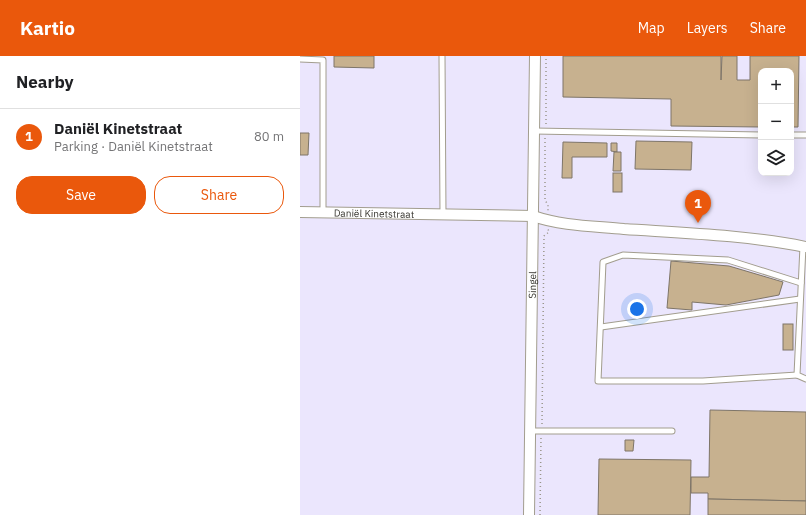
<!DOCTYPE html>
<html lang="en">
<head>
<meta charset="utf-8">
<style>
  body { margin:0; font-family:"IBM Plex Sans",sans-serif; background:#f2f2f2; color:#202124 }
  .controls { position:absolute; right:12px; top:12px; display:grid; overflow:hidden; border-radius:8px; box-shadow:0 4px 16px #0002 }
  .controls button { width:36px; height:36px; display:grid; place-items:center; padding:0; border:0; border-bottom:1px solid #e0e0e0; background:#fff; color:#202124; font:20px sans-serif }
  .you { position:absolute; left:337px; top:253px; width:14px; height:14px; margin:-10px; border:3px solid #fff; border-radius:50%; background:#1a73e8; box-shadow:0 0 0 6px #1a73e833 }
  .badge { display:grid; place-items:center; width:26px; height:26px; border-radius:50%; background:#ea580c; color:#fff; font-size:13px; font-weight:700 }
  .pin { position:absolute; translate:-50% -33px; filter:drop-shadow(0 1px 2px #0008) }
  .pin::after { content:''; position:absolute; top:21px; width:14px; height:12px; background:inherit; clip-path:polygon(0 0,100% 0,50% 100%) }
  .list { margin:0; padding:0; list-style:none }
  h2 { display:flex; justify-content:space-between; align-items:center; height:52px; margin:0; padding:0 16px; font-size:17px }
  h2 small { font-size:13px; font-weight:400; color:#757577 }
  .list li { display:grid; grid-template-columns:26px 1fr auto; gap:12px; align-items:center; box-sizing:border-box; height:56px; padding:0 16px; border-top:1px solid #e0e0e0 }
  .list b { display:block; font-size:15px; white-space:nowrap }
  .list p { margin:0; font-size:13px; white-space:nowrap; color:#757577 }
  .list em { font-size:13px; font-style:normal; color:#757577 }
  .actions { display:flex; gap:8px; padding:12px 16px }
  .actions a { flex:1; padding:9px 0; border:1px solid #ea580c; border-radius:16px; text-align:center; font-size:14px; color:#ea580c }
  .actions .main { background:#ea580c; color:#fff }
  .icon { flex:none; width:22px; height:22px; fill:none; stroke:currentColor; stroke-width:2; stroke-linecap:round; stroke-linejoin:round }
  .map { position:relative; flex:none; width:506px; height:459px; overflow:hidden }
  header { display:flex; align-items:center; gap:24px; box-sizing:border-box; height:56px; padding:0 20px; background:#ea580c; color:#fff }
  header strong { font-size:19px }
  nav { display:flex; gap:22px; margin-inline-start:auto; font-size:14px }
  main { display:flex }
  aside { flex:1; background:#fff }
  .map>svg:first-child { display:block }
  .industrial { fill:#ebe6fd; fill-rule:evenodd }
  .building { fill:#c7b18f; stroke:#7e7568 }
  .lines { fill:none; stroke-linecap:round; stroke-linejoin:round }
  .lane-casing { stroke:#a29d8e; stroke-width:7 }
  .street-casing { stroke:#a29d8e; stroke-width:12 }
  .path { stroke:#9a968b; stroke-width:1.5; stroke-dasharray:1 3; stroke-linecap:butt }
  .lane { stroke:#fff; stroke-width:5 }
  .street { stroke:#fff; stroke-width:10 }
  .labels { text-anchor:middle; stroke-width:3; stroke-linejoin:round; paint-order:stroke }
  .street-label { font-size:10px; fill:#383630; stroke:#fff }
</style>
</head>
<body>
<header>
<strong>Kartio</strong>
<nav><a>Map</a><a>Layers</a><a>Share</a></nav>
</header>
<main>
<aside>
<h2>Nearby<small></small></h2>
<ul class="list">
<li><span class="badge">1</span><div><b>Daniël Kinetstraat</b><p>Parking · Daniël Kinetstraat</p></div><em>80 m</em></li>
</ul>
<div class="actions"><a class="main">Save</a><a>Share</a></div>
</aside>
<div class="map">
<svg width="506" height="459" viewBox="0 0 506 459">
  <rect width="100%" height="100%" fill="#f9f4e3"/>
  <path class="industrial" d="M 0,0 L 506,0 L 506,459 L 0,459 ZM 461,15 L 491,15 L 491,117 L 461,117 Z"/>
  <g class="building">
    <path d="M 34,0 L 74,0 L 74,12 L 34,11 Z"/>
    <path d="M 263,0 L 421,0 L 421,24 L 422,0 L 437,0 L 437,24 L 450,24 L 450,0 L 499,0 L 498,71 L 491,71 L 491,15 L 461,15 L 461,71 L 371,70 L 371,43 L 263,41 Z"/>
    <path d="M 0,77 L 9,77 L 8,99 L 0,99 Z"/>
    <path d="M 336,85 L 392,86 L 391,114 L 335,113 Z"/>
    <path d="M 263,86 L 307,87 L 307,101 L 272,101 L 272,122 L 262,122 Z"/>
    <path d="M 311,87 L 317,87 L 317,96 L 311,95 Z"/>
    <path d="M 314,96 L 321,96 L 321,115 L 313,115 Z"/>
    <rect x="313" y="117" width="9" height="19"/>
    <path d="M 371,205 L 429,210 L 483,226 L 479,239 L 426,249 L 392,246 L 392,254 L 367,252 Z"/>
    <rect x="483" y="268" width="10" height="26"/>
    <path d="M 410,354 L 506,356 L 506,445 L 408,443 L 408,437 L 391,437 L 391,421 L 409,421 Z"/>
    <path d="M 325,384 L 334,384 L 333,395 L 325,395 Z"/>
    <path d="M 299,403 L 391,404 L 390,459 L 298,459 Z"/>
    <path d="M 408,443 L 506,445 L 506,459 L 408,459 Z"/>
  </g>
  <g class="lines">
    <g class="lane-casing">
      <g id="lane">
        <path d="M 142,0 L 143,158"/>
        <path d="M 0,3 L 23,4 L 23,156"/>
        <path d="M 234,75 L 461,79"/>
        <path d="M 491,79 L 506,79"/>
        <path d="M 503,190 L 497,319 L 506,323"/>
        <path d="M 301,271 L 500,243"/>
        <path d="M 497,319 L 403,325 L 298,325 L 303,206 L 323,199 L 428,204 L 501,227"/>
        <path d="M 230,375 L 372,375"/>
      </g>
    </g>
    <g class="street-casing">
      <g id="street">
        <path id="s1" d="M 0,156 L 233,160 C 262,170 293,170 324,173 C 384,177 446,179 506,191"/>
        <path id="s2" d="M 229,459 L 235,0"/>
      </g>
    </g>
    <g class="path">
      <path d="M 246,68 L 246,0"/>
      <path d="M 245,82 L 245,144 L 248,149 L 248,155"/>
      <path d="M 242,368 L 244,180 L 249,176 L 248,173"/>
      <path d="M 240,459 L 241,381"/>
    </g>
    <use href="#lane" class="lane"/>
    <use href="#street" class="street"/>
  </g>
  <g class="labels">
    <g class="street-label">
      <text dy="4" stroke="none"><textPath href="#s1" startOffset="74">Daniël Kinetstraat</textPath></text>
      <text dy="4" stroke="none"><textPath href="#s2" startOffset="230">Singel</textPath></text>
    </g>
  </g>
</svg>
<div class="controls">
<button>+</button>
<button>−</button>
<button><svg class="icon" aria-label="layers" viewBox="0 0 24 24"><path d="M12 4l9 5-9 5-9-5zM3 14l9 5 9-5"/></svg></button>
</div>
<div class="you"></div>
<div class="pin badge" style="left:398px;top:167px">1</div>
</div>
</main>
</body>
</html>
